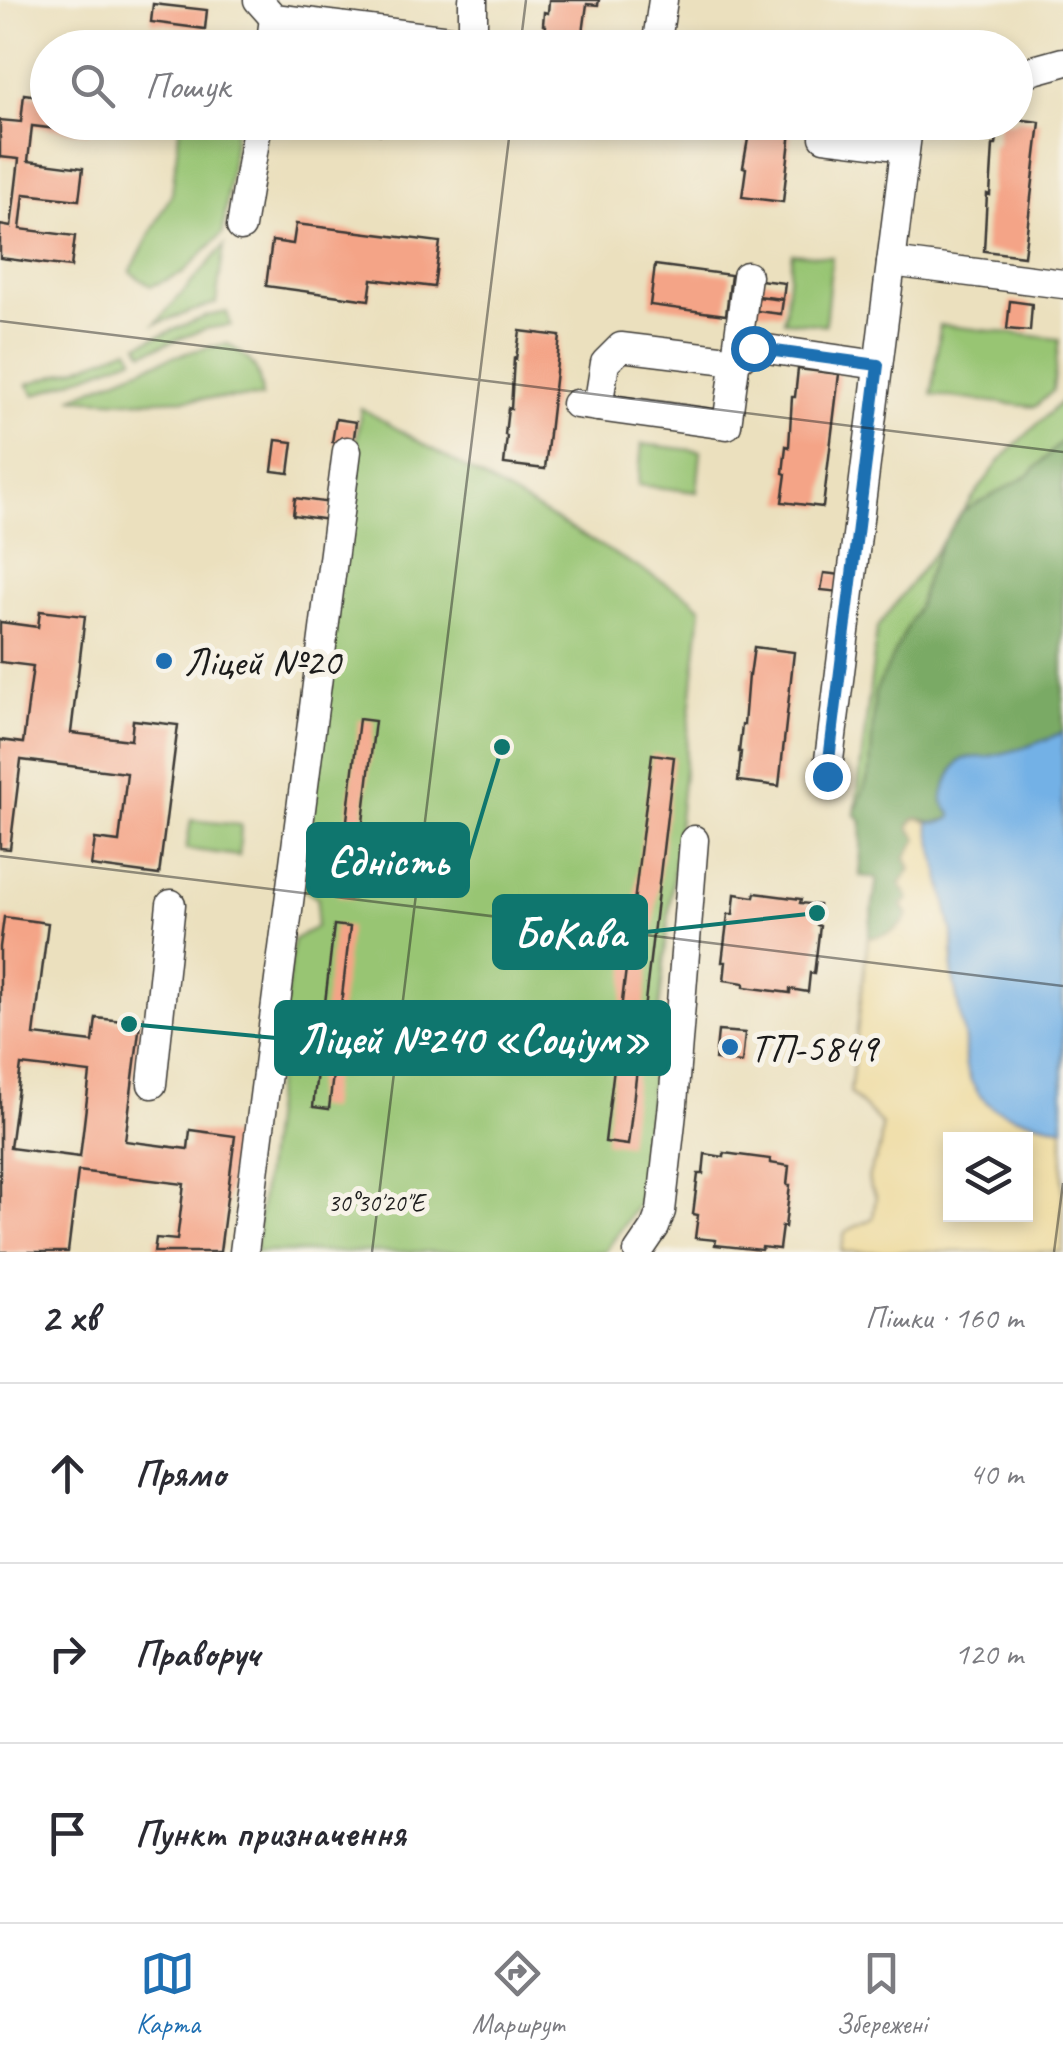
<!DOCTYPE html>
<html lang="uk">
<head>
<meta charset="utf-8">
<style>
  body { margin:0; font-family:Caveat,sans-serif; background:#f7f7f7; color:#2b2b33 }
  .controls { position:absolute; right:30px; bottom:30px; display:grid; overflow:hidden; border-radius:0px; box-shadow:0 5px 15px #0003 }
  .controls button { width:90px; height:90px; display:grid; place-items:center; padding:0; border:0; border-bottom:2px solid #e1e1e2; background:#fff; color:#2b2b33; font:50px sans-serif }
  .stop { position:absolute; width:30px; height:30px; margin:-22px; border:8px solid #1f6fb2; border-radius:50%; background:#fff }
  .stop.end { background:#1f6fb2; border-color:#fff; box-shadow:0 2px 10px #0008 }
  .list { margin:0; padding:0; list-style:none }
  h2 { display:flex; justify-content:space-between; align-items:center; height:130px; margin:0; padding:0 40px; font-size:42px }
  h2 small { font-size:32px; font-weight:400; color:#7c7c81 }
  .list li { display:grid; grid-template-columns:65px 1fr auto; gap:30px; align-items:center; box-sizing:border-box; height:180px; padding:0 40px; border-top:2px solid #e1e1e2 }
  .list b { display:block; font-size:38px; white-space:nowrap }
  .list em { font-size:32px; font-style:normal; color:#7c7c81 }
  .icon { flex:none; width:55px; height:55px; fill:none; stroke:currentColor; stroke-width:2; stroke-linecap:round; stroke-linejoin:round }
  .map { position:relative; flex:none; width:1063px; height:1252px; overflow:hidden }
  .search { position:absolute; background:#fff; box-shadow:0 5px 15px #0003; left:30px; right:30px; top:30px; height:110px; display:flex; align-items:center; gap:25px; box-sizing:border-box; padding:0 35px; border-radius:55px; color:#7c7c81; font-size:38px }
  .sheet { height:670px; background:#fff }
  nav { display:flex; justify-content:space-around; align-items:center; box-sizing:border-box; height:140px; border-top:2px solid #e1e1e2; background:#fff; font-size:28px; color:#7c7c81 }
  nav a { display:grid; justify-items:center; gap:5px }
  nav .on { color:#1f6fb2 }
  .map>svg:first-child { display:block }
  .green { fill:#98c573; stroke:#5a7048; stroke-width:2.5 }
  .forest { fill:#7aaa65; stroke:#4b6340; stroke-width:2.5 }
  .sand { fill:#eeda9e; stroke:#857b5d; stroke-width:2.5; fill-rule:evenodd }
  .water { fill:#73b1e6; stroke:#486681; stroke-width:2.5 }
  .building { fill:#f4a487; fill-rule:evenodd }
  .lines { fill:none; stroke-linecap:round; stroke-linejoin:round }
  .minor-casing { stroke:#3b3934; stroke-width:31 }
  .minor { stroke:#fff; stroke-width:28 }
  .route { stroke:#1f6fb2; stroke-width:12 }
  .ticks { fill:none; stroke:#1c1c1c; stroke-width:2.5; stroke-opacity:0.45 }
  .poi-dot { fill:#1f6fb2; stroke:#f7f3e8; stroke-width:4 }
  .labels { text-anchor:middle; stroke-width:10; stroke-linejoin:round; paint-order:stroke }
  .poi-label { font-size:40px; fill:#1c1c1c; stroke:#f7f3e8; text-anchor:start }
  .ticks-label { font-size:25px; text-anchor:middle; fill:#1c1c1c; stroke:#f7f3e8; stroke-width:10; stroke-linejoin:round; paint-order:stroke }
  .leader { fill:none; stroke:#0f766e; stroke-width:4 }
  .callout-dot { fill:#0f766e; stroke:#f7f3e8; stroke-width:4 }
  .callout { fill:#0f766e; stroke:#0f766e; stroke-width:4 }
  .callout-label { font-size:42px; text-anchor:middle; font-weight:bold; fill:#fff }
</style>
</head>
<body>
<div class="map">
<svg width="1063" height="1252" viewBox="0 0 1063 1252">
  <rect width="100%" height="100%" fill="#f7f3e8"/>
  <filter id="ink" filterUnits="userSpaceOnUse"><feTurbulence type="fractalNoise" baseFrequency=".01" numOctaves="2"/><feDisplacementMap in="SourceGraphic" scale="20" xChannelSelector="R" yChannelSelector="G"/><feConvolveMatrix kernelMatrix="1 2 1 2 8 2 1 2 1" color-interpolation-filters="sRGB"/></filter>
  <filter id="wash" filterUnits="userSpaceOnUse"><feTurbulence type="fractalNoise" baseFrequency=".0048" numOctaves="4" result="noise"/><feDisplacementMap in="SourceGraphic" scale="40" xChannelSelector="R" yChannelSelector="G"/><feGaussianBlur stdDeviation="2.25" result="paint"/><feColorMatrix in="noise" values="0 0 0 0 0 0 0 0 0 0 0 0 0 0 0 0 0 1.4 0 .05"/><feComposite in="paint" operator="in"/></filter>
  <g filter="url(#wash)">
    <rect width="100%" height="100%" fill="#ebe0be"/>
    <g class="green">
      <path d="M 180,123 L 236,123 L 223,233 L 182,274 L 151,286 L 130,272 L 172,193 Z"/>
      <path d="M 224,246 L 216,303 L 155,324 Z"/>
      <path d="M 792,253 L 832,257 L 825,325 L 784,321 Z"/>
      <path d="M 227,312 L 231,325 L 205,329 L 143,353 L 139,344 L 207,316 Z"/>
      <path d="M 940,325 L 1059,339 L 1053,391 L 1035,407 L 932,395 Z"/>
      <path d="M 228,344 C 252,360 260,367 262,397 L 127,401 L 71,398 C 123,376 172,352 228,344 Z"/>
      <path d="M 129,348 L 134,357 L 35,395 L 27,384 L 76,369 Z"/>
      <path d="M 1063,400 L 1063,440 L 1029,475 L 962,512 L 1002,458 Z"/>
      <path d="M 361,408 L 691,598 L 701,608 L 639,1203 L 605,1252 L 255,1252 L 293,940 L 316,927 L 318,899 L 298,886 Z"/>
      <path d="M 642,444 L 701,451 L 697,492 L 638,485 Z"/>
      <path d="M 942,542 L 927,576 L 919,604 L 875,692 L 870,771 L 855,814 L 877,628 Z"/>
      <path d="M 191,820 L 241,825 L 239,856 L 186,849 Z"/>
    </g>
    <path class="forest" d="M 1063,440 L 1063,732 C 1039,744 1013,752 987,757 C 980,758 970,756 963,759 C 951,765 945,788 943,800 L 952,815 L 951,818 L 935,823 L 922,819 L 910,824 L 909,827 L 918,839 L 906,857 L 911,869 L 901,883 L 909,899 L 903,908 L 908,915 C 900,932 885,936 868,938 L 877,878 L 860,876 L 862,821 L 855,814 L 870,771 L 875,692 L 919,604 L 927,576 L 942,542 L 962,512 L 1029,475 Z"/>
    <path class="sand" d="M 918,818 L 928,823 L 930,827 L 953,934 L 952,971 L 965,1041 L 965,1064 L 1017,1117 L 1063,1128 L 1063,1252 L 841,1252 L 845,1232 L 873,1218 L 876,1196 C 864,1180 868,1174 876,1158 C 881,1149 881,1135 882,1125 L 850,1093 L 868,938 C 885,936 900,932 908,915 L 902,905 L 909,899 C 907,892 901,890 901,883 L 911,869 L 906,857 L 918,839 L 909,827 L 913,820 ZM 950,1140 L 1026,1140 L 1026,1214 L 950,1214 Z"/>
    <path class="water" d="M 1063,732 L 1063,1128 L 1017,1117 L 993,1108 L 980,1096 L 971,1081 L 965,1064 L 965,1041 L 952,971 L 954,954 L 953,934 L 928,823 L 943,822 L 951,818 L 952,815 C 949,811 944,806 943,801 C 941,793 954,764 962,760 C 969,756 979,758 986,757 C 1013,752 1038,744 1063,732 Z"/>
    <g id="blocks">
      <g class="building">
        <path d="M 549,0 L 599,0 L 598,5 L 587,4 L 581,48 L 543,48 L 546,26 L 543,25 L 544,12 L 548,13 Z"/>
        <path d="M 153,4 L 207,10 L 205,29 L 151,22 Z"/>
        <path d="M 24,94 L 48,97 L 48,122 L 90,122 L 89,133 L 32,126 L 28,161 L 83,168 L 79,200 L 24,194 L 20,229 L 75,236 L 71,267 L 0,258 L 0,225 L 11,227 L 19,159 L 0,157 L 0,120 L 21,122 Z"/>
        <path d="M 1016,119 L 1040,122 L 1024,256 L 984,251 L 987,194 L 990,195 L 993,145 L 996,145 L 999,122 L 1016,122 Z"/>
        <path d="M 308,122 L 382,122 L 380,134 L 307,125 Z"/>
        <path d="M 483,122 L 555,122 L 553,134 L 483,125 Z"/>
        <path d="M 751,122 L 792,122 L 783,202 L 742,197 L 746,168 L 743,167 Z"/>
        <path d="M 296,224 L 440,242 L 434,287 L 372,279 L 369,300 L 266,286 L 272,241 L 293,244 Z"/>
        <path d="M 655,265 L 731,275 L 726,315 L 650,305 Z"/>
        <path d="M 760,280 L 785,283 L 783,299 L 758,296 Z"/>
        <path d="M 758,297 L 783,300 L 781,314 L 757,311 Z"/>
        <path d="M 1010,301 L 1032,304 L 1030,331 L 1007,329 Z"/>
        <path d="M 520,331 L 560,336 L 545,469 L 504,464 L 507,436 L 505,435 L 508,408 L 511,409 L 514,358 L 516,359 Z"/>
        <path d="M 798,369 L 839,374 L 823,507 L 782,502 L 786,474 L 783,473 L 786,446 L 789,447 L 792,397 L 795,397 Z"/>
        <path d="M 336,419 L 356,422 L 353,445 L 332,442 Z"/>
        <path d="M 276,440 L 293,442 L 289,473 L 272,471 Z"/>
        <path d="M 295,498 L 331,503 L 329,520 L 293,515 Z"/>
        <path d="M 824,573 L 842,575 L 840,592 L 821,590 Z"/>
        <path d="M 40,611 L 85,616 L 71,733 L 131,740 L 133,720 L 178,725 L 159,875 L 91,866 L 95,839 L 119,842 L 127,773 L 21,760 L 10,849 L 0,848 L 0,740 L 23,743 L 33,666 L 0,662 L 0,622 L 38,627 Z"/>
        <path d="M 754,647 L 794,652 L 779,786 L 738,781 L 741,752 L 739,752 L 742,725 L 744,725 L 748,675 L 750,676 Z"/>
        <path d="M 359,719 L 375,721 L 354,898 L 338,896 Z"/>
        <path d="M 652,754 L 674,757 L 628,1145 L 605,1142 Z"/>
        <path d="M 755,893 L 801,899 L 800,903 L 819,905 L 817,925 L 820,926 L 814,974 L 810,973 L 808,992 L 790,989 L 790,993 L 744,987 L 744,983 L 724,980 L 726,962 L 722,962 L 728,914 L 733,914 L 735,894 L 754,897 Z"/>
        <path d="M 4,917 L 48,923 L 34,1035 L 93,1042 L 96,1018 L 140,1023 L 125,1141 L 188,1149 L 190,1130 L 235,1136 L 220,1252 L 154,1252 L 156,1238 L 177,1240 L 184,1184 L 78,1171 L 68,1252 L 0,1252 L 0,947 ZM 21,1065 L 90,1073 L 80,1157 L 10,1148 Z"/>
        <path d="M 334,925 L 350,927 L 329,1109 L 313,1107 Z"/>
        <path d="M 718,1031 L 745,1033 L 742,1063 L 715,1060 Z"/>
        <path d="M 724,1153 L 770,1159 L 770,1163 L 789,1166 L 787,1185 L 790,1185 L 785,1227 L 782,1226 L 779,1249 L 762,1247 L 761,1250 L 715,1245 L 716,1240 L 695,1238 L 698,1215 L 693,1214 L 698,1174 L 703,1174 L 705,1154 L 724,1157 Z"/>
      </g>
    </g>
  </g>
  <g filter="url(#ink)">
    <use href="#blocks" fill-opacity="0" stroke="#3b3934" stroke-width="2.5"/>
    <g class="lines">
      <g class="minor-casing">
        <g id="minor">
          <path d="M 258,0 L 274,18 L 473,43 L 473,0"/>
          <path d="M 270,48 L 274,18"/>
          <path d="M 656,48 L 663,0"/>
          <path d="M 1016,75 L 1063,62"/>
          <path d="M 824,137 L 905,147"/>
          <path d="M 241,227 L 258,122"/>
          <path d="M 891,262 L 1063,284"/>
          <path d="M 576,404 L 727,425 L 747,276"/>
          <path d="M 598,407 L 605,363 L 621,347 L 736,361 L 753,347 L 878,365"/>
          <path d="M 827,776 L 908,127 L 910,122"/>
          <path d="M 152,1084 L 171,904"/>
          <path d="M 244,1252 L 347,451"/>
          <path d="M 638,1252 L 655,1227 L 661,1211 L 673,1104 L 694,840"/>
        </g>
      </g>
      <use href="#minor" class="minor"/>
    </g>
  </g>
  <g class="lines" filter="url(#ink)">
    <path class="route" d="M 753,348 L 878,365 L 827,776"/>
  </g>
  <path class="ticks" d="M 520,48 L 526,0M 0,321 L 1063,452M 0,856 L 1063,986M 372,1252 L 511,122M 1054,1252 L 1063,1183"/>
  <g class="poi-dot">
    <circle cx="164" cy="661" r="10"/>
    <circle cx="730" cy="1047" r="10"/>
  </g>
  <g class="labels">
    <g class="poi-label">
      <text x="184" y="675">Ліцей №20</text>
      <text x="750" y="1061">ТП-5849</text>
    </g>
  </g>
  <g class="ticks-label">
    <text x="376" y="1211">30°30'20"E</text>
  </g>
  <path class="leader" d="M502 747L468 860M817 913L646 932M129 1024L276 1038"/>
  <g class="callout-dot">
    <circle cx="502" cy="747" r="10"/>
    <circle cx="817" cy="913" r="10"/>
    <circle cx="129" cy="1024" r="10"/>
  </g>
  <g class="callout">
    <rect x="308" y="824" width="160" height="72" rx="10"/>
    <rect x="494" y="896" width="152" height="72" rx="10"/>
    <rect x="276" y="1002" width="393" height="72" rx="10"/>
  </g>
  <g class="callout-label">
    <text x="388" y="875">Єдність</text>
    <text x="570" y="947">БоКава</text>
    <text x="473" y="1053">Ліцей №240 «Соціум»</text>
  </g>
</svg>
<div class="controls">
<button><svg class="icon" aria-label="layers" viewBox="0 0 24 24"><path d="M12 4l9 5-9 5-9-5zM3 14l9 5 9-5"/></svg></button>
</div>
<div class="stop" style="left:753px;top:348px"></div>
<div class="stop end" style="left:827px;top:776px"></div>
<div class="search"><svg class="icon" aria-label="search" viewBox="0 0 24 24"><circle cx="10" cy="10" r="6"/><path d="M15 15l6 6"/></svg>Пошук</div>
</div>
<section class="sheet">
<h2>2 хв<small>Пішки · 160 m</small></h2>
<ul class="list">
<li><svg class="icon" aria-label="ahead" viewBox="0 0 24 24"><path d="M12 20V5M6 11l6-6 6 6"/></svg><div><b>Прямо</b></div><em>40 m</em></li>
<li><svg class="icon" aria-label="right" viewBox="0 0 24 24"><path d="M7 20v-9h11M14 6l5 5-5 5"/></svg><div><b>Праворуч</b></div><em>120 m</em></li>
<li><svg class="icon" aria-label="arrive" viewBox="0 0 24 24"><path d="M6 21V4h12l-3 4 3 4H6"/></svg><div><b>Пункт призначення</b></div></li>
</ul>
</section>
<nav>
<a class="on"><svg class="icon" aria-label="map" viewBox="0 0 24 24"><path d="M3 6l6-2 6 2 6-2v14l-6 2-6-2-6 2zM9 4v14M15 6v14"/></svg>Карта</a>
<a><svg class="icon" aria-label="directions" viewBox="0 0 24 24"><path d="M12 3l9 9-9 9-9-9zM9 14v-3h6M13 9l2 2-2 2"/></svg>Маршрут</a>
<a><svg class="icon" aria-label="saved" viewBox="0 0 24 24"><path d="M7 4h10v16l-5-4-5 4z"/></svg>Збережені</a>
</nav>
</body>
</html>
